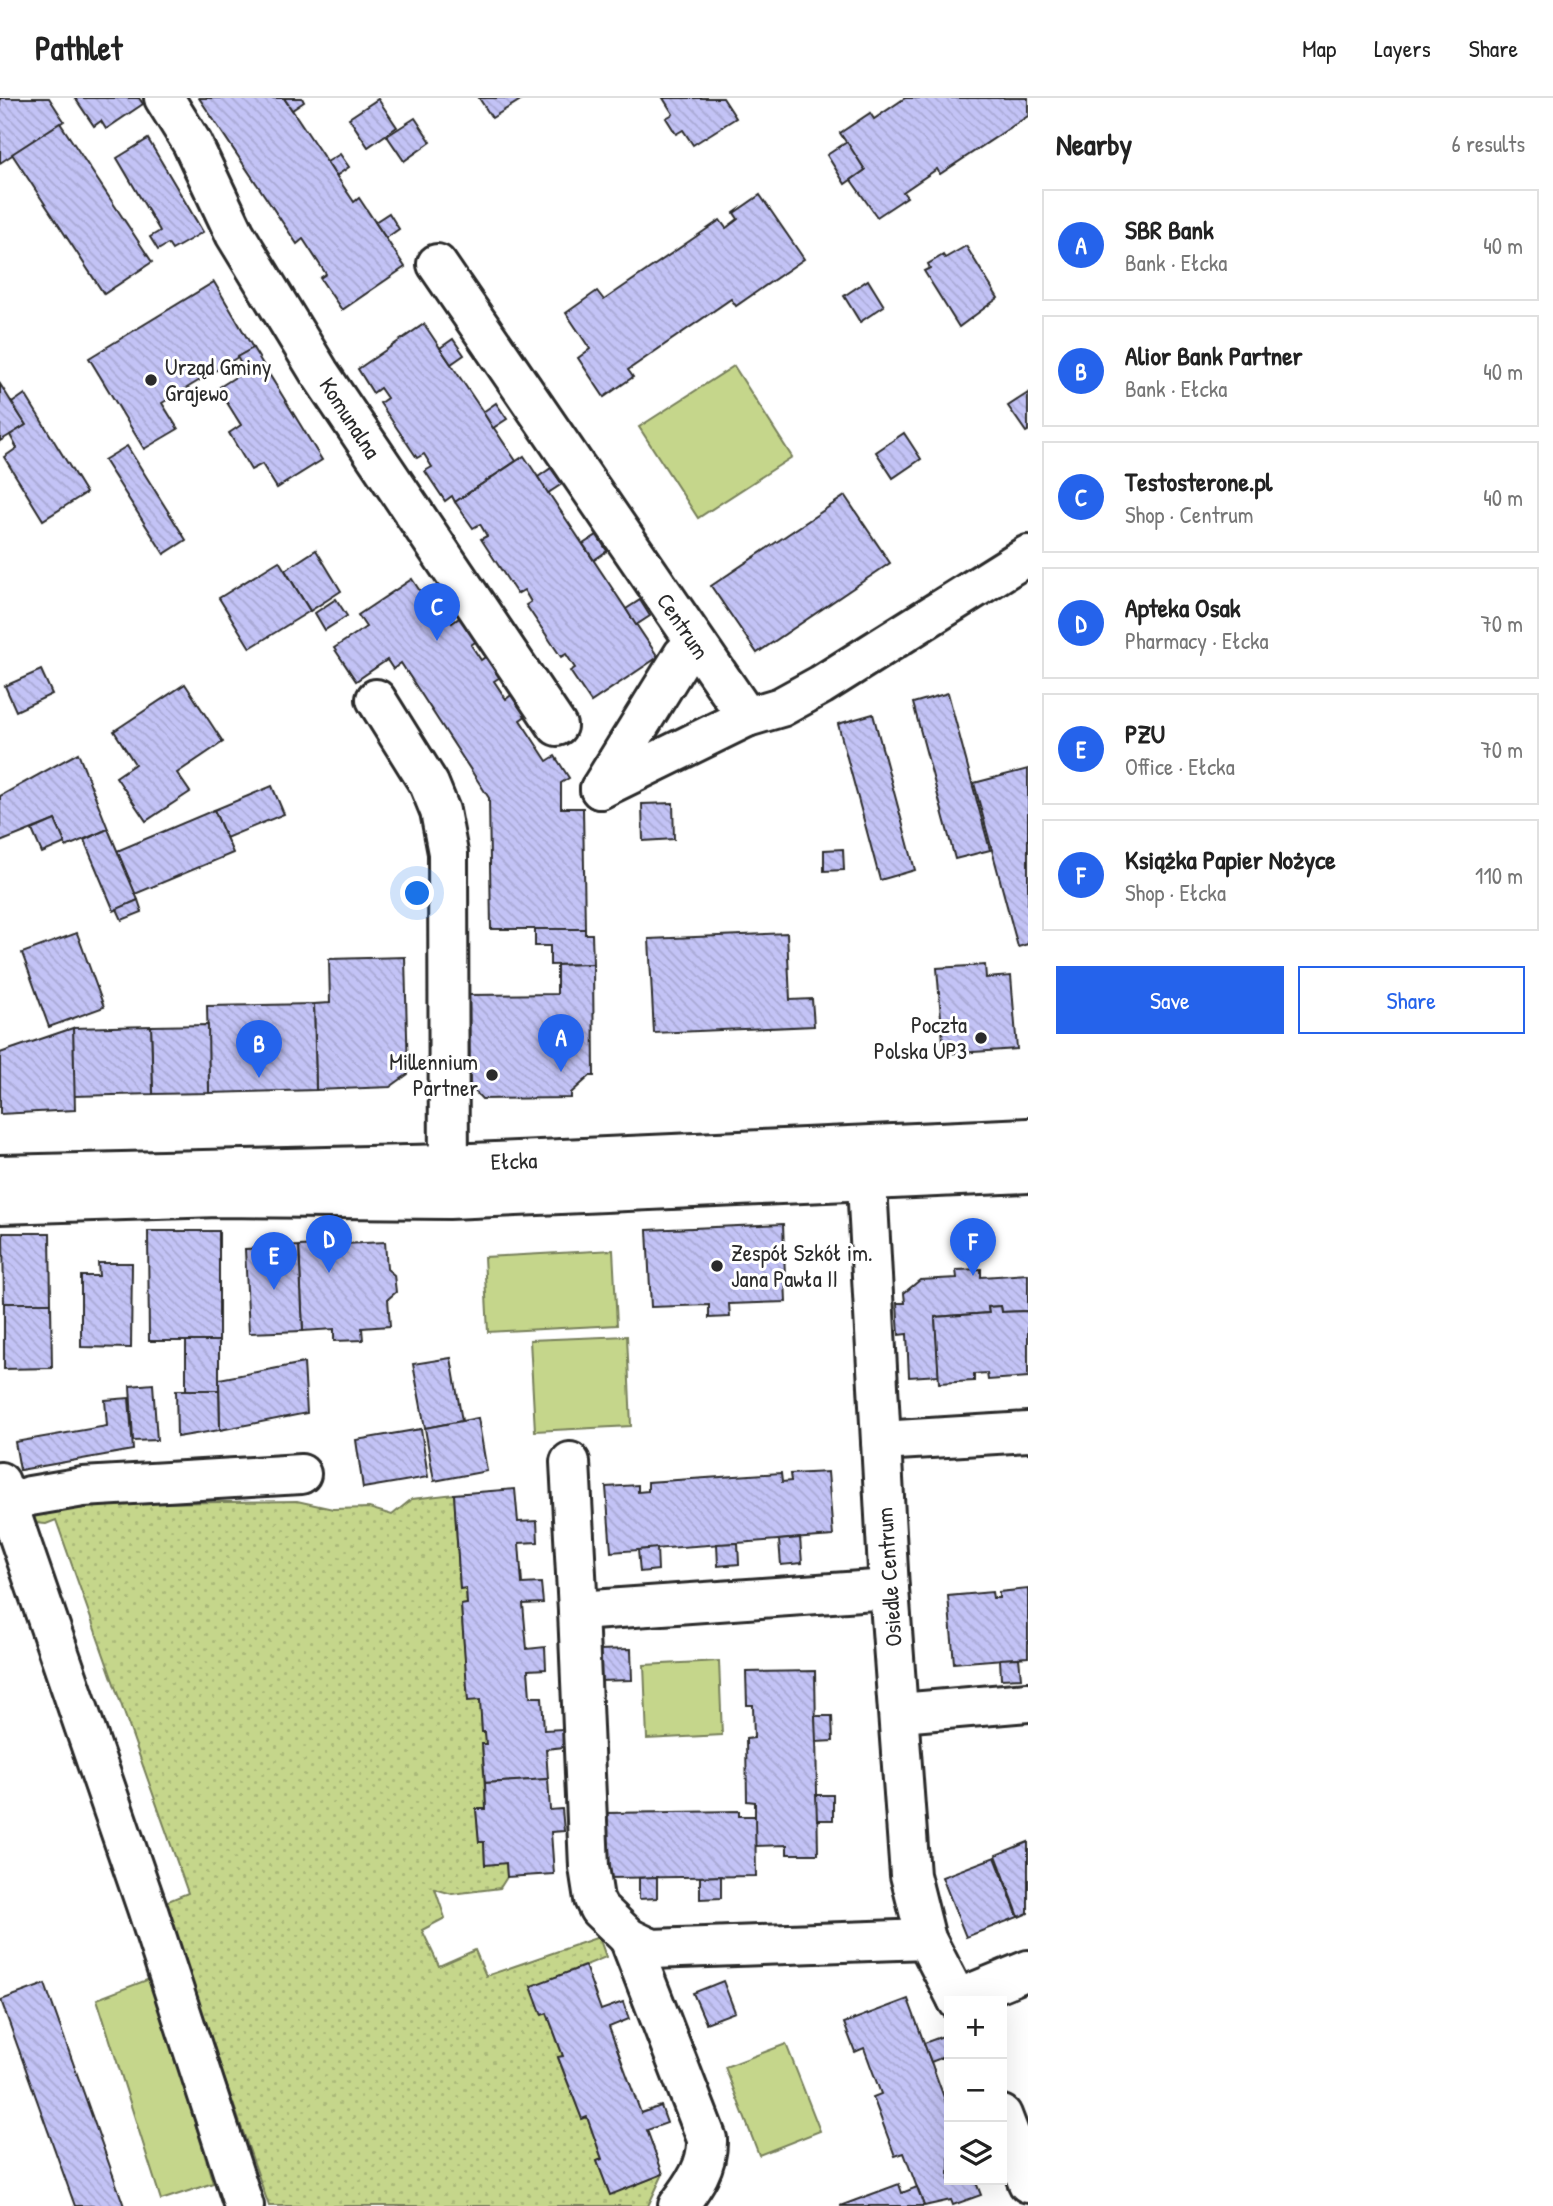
<!DOCTYPE html>
<html lang="en">
<head>
<meta charset="utf-8">
<style>
  body { margin:0; font-family:"Patrick Hand",sans-serif; background:#f2f2f2; color:#222 }
  .controls { position:absolute; right:21px; bottom:21px; display:grid; overflow:hidden; border-radius:0px; box-shadow:0 7px 28px #0002 }
  .controls button { width:63px; height:63px; display:grid; place-items:center; padding:0; border:0; border-bottom:2px solid #e0e0e0; background:#fff; color:#222; font:35px sans-serif }
  .you { position:absolute; left:418px; top:796px; width:24px; height:24px; margin:-18px; border:5px solid #fff; border-radius:50%; background:#1a73e8; box-shadow:0 0 0 10px #1a73e833 }
  .badge { display:grid; place-items:center; width:46px; height:46px; border-radius:50%; background:#2563eb; color:#fff; font-size:23px; font-weight:700 }
  .pin { position:absolute; translate:-50% -58px; filter:drop-shadow(0 2px 4px #0008) }
  .pin::after { content:''; position:absolute; top:37px; width:24px; height:21px; background:inherit; clip-path:polygon(0 0,100% 0,50% 100%) }
  .list { margin:0; padding:0; list-style:none }
  h2 { display:flex; justify-content:space-between; align-items:center; height:91px; margin:0; padding:0 28px; font-size:30px }
  h2 small { font-size:23px; font-weight:400; color:#767676 }
  .list li { display:grid; grid-template-columns:46px 1fr auto; gap:21px; align-items:center; box-sizing:border-box; height:112px; margin:0 14px 14px; padding:0 14px; border:2px solid #e0e0e0; border-radius:0px }
  .list b { display:block; font-size:26px; white-space:nowrap }
  .list p { margin:0; font-size:23px; white-space:nowrap; color:#767676 }
  .list em { font-size:23px; font-style:normal; color:#767676 }
  .actions { display:flex; gap:14px; padding:21px 28px }
  .actions a { flex:1; padding:16px 0; border:2px solid #2563eb; border-radius:0px; text-align:center; font-size:24px; color:#2563eb }
  .actions .main { background:#2563eb; color:#fff }
  .icon { flex:none; width:38px; height:38px; fill:none; stroke:currentColor; stroke-width:2; stroke-linecap:round; stroke-linejoin:round }
  .map { position:relative; flex:none; width:1028px; height:2108px; overflow:hidden }
  header { display:flex; align-items:center; gap:42px; box-sizing:border-box; height:98px; padding:0 35px; background:#fff; border-bottom:2px solid #e0e0e0 }
  header strong { font-size:33px }
  nav { display:flex; gap:38px; margin-inline-start:auto; font-size:24px }
  main { display:flex }
  aside { flex:1; background:#fff }
  .map>svg:first-child { display:block }
  .grass { fill:url(#grass-dots); stroke:#78805b; stroke-width:2 }
  .park { fill:#c5d68b; stroke:#78805b; stroke-width:2 }
  .building { fill:url(#building-back-hatch); stroke:#2b2b2b; stroke-width:2 }
  .lines { fill:none; stroke-linecap:round; stroke-linejoin:round }
  .minor-casing { stroke:#2b2b2b; stroke-width:44 }
  .major-casing { stroke:#2b2b2b; stroke-width:44 }
  .minor { stroke:#fff; stroke-width:38 }
  .major { stroke:#fff; stroke-width:38 }
  .poi-dot { fill:#2b2b2b; stroke:#fff; stroke-width:2.5 }
  .labels { text-anchor:middle; stroke-width:6; stroke-linejoin:round; paint-order:stroke }
  .poi-label { font-size:23px; fill:#2b2b2b; stroke:#fff; text-anchor:start }
  .street-label { font-size:23px; fill:#2b2b2b; stroke:#fff }
</style>
</head>
<body>
<header>
<strong>Pathlet</strong>
<nav><a>Map</a><a>Layers</a><a>Share</a></nav>
</header>
<main>
<div class="map">
<svg width="1028" height="2108" viewBox="0 0 1028 2108">
  <defs>
    <pattern id="grass-dots" width="8" height="8" patternUnits="userSpaceOnUse" patternTransform="scale(1.75)"><rect width="8" height="8" fill="#c5d68b"/><path d="M2 2h.1M6 6h.1" fill="none" stroke="#a9b878" stroke-width="1.8" stroke-linecap="round"/></pattern>
    <pattern id="building-back-hatch" width="6" height="6" patternUnits="userSpaceOnUse" patternTransform="scale(1.75)"><rect width="6" height="6" fill="#c3c3f6"/><path d="M-1 5l2 2M0 0l6 6M5-1l2 2" fill="none" stroke="#a8a8d3"/></pattern>
  </defs>
  <rect width="100%" height="100%" fill="#fff"/>
  <filter id="ink" filterUnits="userSpaceOnUse"><feTurbulence type="fractalNoise" baseFrequency=".0143" numOctaves="2"/><feDisplacementMap in="SourceGraphic" scale="14" xChannelSelector="R" yChannelSelector="G"/><feConvolveMatrix kernelMatrix="1 2 1 2 8 2 1 2 1" color-interpolation-filters="sRGB"/></filter>
  <g filter="url(#ink)">
    <path class="grass" d="M 454,1396 L 460,1490 L 466,1490 L 467,1506 L 461,1507 L 468,1602 L 480,1602 L 482,1633 L 485,1634 L 486,1646 L 482,1646 L 486,1711 L 476,1711 L 479,1743 L 484,1744 L 485,1767 L 506,1765 L 507,1779 L 500,1790 L 452,1796 L 435,1791 L 445,1820 L 422,1832 L 439,1868 L 475,1852 L 486,1878 L 599,1839 L 606,1859 L 531,1889 L 541,1916 L 547,1915 L 563,1958 L 558,1960 L 582,2021 L 587,2019 L 602,2061 L 597,2063 L 610,2096 L 663,2076 L 648,2108 L 269,2108 L 163,1805 L 188,1795 L 56,1422 L 46,1426 L 34,1425 L 27,1414 L 73,1406 L 297,1403 L 333,1411 L 369,1410 L 392,1417 L 412,1401 Z"/>
    <g class="park">
      <path d="M 734,268 L 792,359 L 698,420 L 639,329 Z"/>
      <path d="M 613,1152 L 617,1227 L 488,1234 L 484,1159 Z"/>
      <path d="M 627,1238 L 631,1328 L 535,1333 L 530,1242 Z"/>
      <path d="M 719,1563 L 722,1637 L 647,1641 L 644,1567 Z"/>
      <path d="M 152,1880 L 213,2085 L 161,2102 L 97,1901 Z"/>
      <path d="M 786,1946 L 820,2033 L 759,2057 L 725,1969 Z"/>
    </g>
    <g class="building">
      <path d="M 0,0 L 49,0 L 64,23 L 0,65 Z"/>
      <path d="M 75,0 L 139,0 L 143,6 L 106,31 L 101,23 L 94,28 Z"/>
      <path d="M 199,0 L 284,0 L 354,104 L 359,100 L 405,169 L 342,212 L 320,180 L 326,176 L 303,141 L 297,146 Z"/>
      <path d="M 284,0 L 302,0 L 304,4 L 292,12 Z"/>
      <path d="M 479,0 L 521,0 L 522,1 L 492,20 Z"/>
      <path d="M 663,0 L 723,0 L 736,20 L 693,47 L 683,32 L 676,36 L 666,20 L 673,16 Z"/>
      <path d="M 905,0 L 1028,0 L 1028,18 L 940,76 L 937,71 L 903,94 L 907,99 L 877,119 L 851,82 L 865,72 L 840,35 L 870,15 L 874,21 Z"/>
      <path d="M 378,1 L 397,29 L 368,49 L 349,20 Z"/>
      <path d="M 415,20 L 431,44 L 404,63 L 387,38 Z"/>
      <path d="M 60,25 L 152,164 L 104,196 L 12,56 Z"/>
      <path d="M 148,41 L 203,134 L 172,152 L 168,146 L 158,152 L 150,139 L 160,133 L 117,60 Z"/>
      <path d="M 847,44 L 865,72 L 845,86 L 827,57 Z"/>
      <path d="M 340,56 L 349,69 L 336,78 L 327,64 Z"/>
      <path d="M 760,97 L 804,161 L 736,208 L 731,201 L 628,272 L 633,279 L 604,299 L 578,260 L 590,251 L 566,215 L 597,193 L 604,202 L 720,122 L 726,130 L 738,121 L 734,115 Z"/>
      <path d="M 389,115 L 399,131 L 386,140 L 375,124 Z"/>
      <path d="M 966,148 L 998,200 L 959,229 L 924,173 L 930,170 L 928,166 L 943,157 L 945,160 Z"/>
      <path d="M 868,182 L 884,208 L 860,224 L 844,198 Z"/>
      <path d="M 214,184 L 253,250 L 162,305 L 178,331 L 144,351 L 89,260 Z"/>
      <path d="M 424,226 L 516,363 L 455,404 L 452,398 L 445,403 L 425,373 L 432,369 L 424,356 L 417,360 L 380,305 L 387,300 L 380,290 L 373,295 L 358,271 Z"/>
      <path d="M 453,241 L 464,257 L 451,266 L 440,250 Z"/>
      <path d="M 253,250 L 322,362 L 277,390 L 262,366 L 251,372 L 229,335 L 241,327 L 218,290 L 245,273 L 237,259 Z"/>
      <path d="M 0,286 L 26,327 L 0,343 Z"/>
      <path d="M 1028,295 L 1028,333 L 1026,334 L 1008,308 Z"/>
      <path d="M 25,296 L 86,395 L 43,422 L 4,359 L 17,350 L 10,337 L 26,327 L 12,305 Z"/>
      <path d="M 496,305 L 507,321 L 493,330 L 483,314 Z"/>
      <path d="M 904,335 L 921,361 L 893,380 L 876,354 Z"/>
      <path d="M 127,348 L 186,442 L 164,456 L 104,362 Z"/>
      <path d="M 524,358 L 658,559 L 591,604 L 570,573 L 575,570 L 566,556 L 561,559 L 526,507 L 531,504 L 524,492 L 517,496 L 481,441 L 487,438 L 480,426 L 473,430 L 455,404 Z"/>
      <path d="M 551,370 L 562,386 L 548,395 L 538,379 Z"/>
      <path d="M 845,398 L 890,465 L 757,555 L 711,488 Z"/>
      <path d="M 597,437 L 607,453 L 594,462 L 583,446 Z"/>
      <path d="M 316,452 L 341,493 L 310,513 L 285,472 Z"/>
      <path d="M 279,463 L 310,513 L 250,550 L 219,500 Z"/>
      <path d="M 412,481 L 424,499 L 432,494 L 452,525 L 462,518 L 478,542 L 471,547 L 481,562 L 488,557 L 502,578 L 494,583 L 506,601 L 514,595 L 527,617 L 520,622 L 547,663 L 555,658 L 569,680 L 561,685 L 561,710 L 583,710 L 585,831 L 491,831 L 489,700 L 401,565 L 393,571 L 387,562 L 356,583 L 334,550 L 366,529 L 358,517 Z"/>
      <path d="M 336,501 L 347,518 L 325,532 L 315,515 Z"/>
      <path d="M 640,502 L 650,518 L 636,527 L 626,511 Z"/>
      <path d="M 41,572 L 52,596 L 16,613 L 5,588 Z"/>
      <path d="M 185,586 L 223,644 L 177,675 L 190,694 L 146,723 L 116,679 L 135,666 L 114,633 Z"/>
      <path d="M 948,595 L 990,752 L 955,761 L 913,605 Z"/>
      <path d="M 873,616 L 915,772 L 880,782 L 838,626 Z"/>
      <path d="M 78,655 L 108,731 L 66,749 L 55,722 L 0,744 L 0,698 Z"/>
      <path d="M 1028,671 L 1028,846 L 1018,849 L 974,685 Z"/>
      <path d="M 272,688 L 284,716 L 226,740 L 214,712 Z"/>
      <path d="M 673,705 L 674,741 L 643,743 L 642,706 Z"/>
      <path d="M 214,712 L 233,755 L 135,796 L 117,753 Z"/>
      <path d="M 55,722 L 65,745 L 42,755 L 32,732 Z"/>
      <path d="M 108,731 L 138,802 L 114,813 L 84,742 Z"/>
      <path d="M 843,751 L 844,772 L 824,773 L 824,752 Z"/>
      <path d="M 138,802 L 142,814 L 122,822 L 117,811 Z"/>
      <path d="M 535,831 L 585,831 L 585,836 L 592,836 L 593,866 L 550,867 L 550,848 L 535,848 Z"/>
      <path d="M 77,835 L 104,909 L 49,929 L 22,855 Z"/>
      <path d="M 787,835 L 790,902 L 812,901 L 814,928 L 654,935 L 649,841 Z"/>
      <path d="M 405,859 L 408,976 L 390,989 L 316,992 L 314,906 L 330,905 L 329,861 Z"/>
      <path d="M 593,866 L 594,978 L 590,978 L 571,995 L 571,1000 L 482,1001 L 470,988 L 469,897 L 557,896 L 557,867 Z"/>
      <path d="M 985,867 L 986,880 L 1011,878 L 1017,951 L 944,956 L 937,870 Z"/>
      <path d="M 314,906 L 316,992 L 209,995 L 207,908 Z"/>
      <path d="M 208,927 L 209,995 L 153,996 L 151,928 Z"/>
      <path d="M 151,928 L 153,996 L 74,998 L 73,930 Z"/>
      <path d="M 73,930 L 75,1012 L 0,1016 L 0,955 Z"/>
      <path d="M 783,1126 L 786,1204 L 729,1206 L 730,1219 L 709,1220 L 709,1207 L 651,1209 L 647,1132 Z"/>
      <path d="M 148,1133 L 219,1133 L 219,1243 L 149,1243 Z"/>
      <path d="M 3,1135 L 50,1135 L 51,1205 L 4,1205 Z"/>
      <path d="M 385,1144 L 387,1171 L 394,1177 L 396,1194 L 388,1201 L 390,1228 L 362,1230 L 363,1242 L 334,1243 L 334,1231 L 303,1233 L 299,1148 Z"/>
      <path d="M 299,1148 L 303,1233 L 249,1235 L 245,1151 Z"/>
      <path d="M 98,1165 L 132,1165 L 131,1250 L 81,1249 L 81,1178 L 99,1178 Z"/>
      <path d="M 981,1171 L 981,1179 L 1028,1176 L 1028,1213 L 1002,1214 L 1001,1208 L 988,1209 L 989,1215 L 935,1219 L 939,1277 L 909,1279 L 907,1236 L 899,1237 L 897,1205 L 905,1205 L 904,1195 L 920,1182 L 957,1180 L 956,1172 Z"/>
      <path d="M 4,1205 L 51,1205 L 52,1270 L 4,1271 Z"/>
      <path d="M 1001,1208 L 1002,1214 L 1028,1213 L 1028,1279 L 988,1282 L 987,1275 L 974,1276 L 974,1283 L 939,1285 L 935,1219 L 989,1215 L 988,1209 Z"/>
      <rect x="186" y="1243" width="33" height="49"/>
      <path d="M 451,1260 L 462,1323 L 425,1330 L 413,1266 Z"/>
      <path d="M 304,1265 L 307,1315 L 220,1332 L 219,1281 Z"/>
      <path d="M 153,1286 L 157,1342 L 133,1343 L 130,1288 Z"/>
      <path d="M 176,1292 L 219,1292 L 220,1332 L 177,1339 Z"/>
      <path d="M 129,1300 L 133,1352 L 20,1372 L 15,1344 L 107,1328 L 105,1302 Z"/>
      <path d="M 478,1320 L 487,1373 L 434,1383 L 425,1330 Z"/>
      <path d="M 421,1331 L 428,1379 L 363,1390 L 356,1342 Z"/>
      <path d="M 828,1374 L 833,1438 L 611,1454 L 606,1389 L 638,1387 L 638,1394 L 648,1393 L 648,1384 L 781,1375 L 782,1384 L 791,1383 L 790,1376 Z"/>
      <path d="M 515,1391 L 518,1424 L 537,1423 L 538,1444 L 519,1445 L 522,1486 L 541,1485 L 543,1505 L 523,1506 L 527,1551 L 545,1549 L 546,1571 L 528,1572 L 530,1599 L 542,1599 L 544,1632 L 563,1631 L 564,1649 L 546,1651 L 548,1681 L 485,1685 L 482,1646 L 486,1646 L 485,1634 L 482,1634 L 480,1602 L 468,1603 L 461,1507 L 467,1506 L 466,1490 L 460,1491 L 454,1396 Z"/>
      <path d="M 800,1440 L 802,1465 L 781,1467 L 779,1442 Z"/>
      <path d="M 738,1445 L 739,1466 L 718,1468 L 717,1446 Z"/>
      <path d="M 657,1450 L 658,1472 L 640,1474 L 638,1452 Z"/>
      <path d="M 1028,1491 L 1028,1559 L 954,1565 L 948,1498 L 992,1494 L 993,1500 L 999,1500 L 999,1494 Z"/>
      <path d="M 631,1551 L 632,1582 L 599,1583 L 598,1552 Z"/>
      <path d="M 1019,1560 L 1021,1580 L 1001,1581 L 1000,1561 Z"/>
      <path d="M 815,1573 L 818,1756 L 787,1756 L 787,1747 L 755,1748 L 755,1704 L 747,1703 L 746,1641 L 754,1640 L 753,1607 L 747,1607 L 746,1574 Z"/>
      <path d="M 815,1618 L 832,1618 L 833,1643 L 816,1644 Z"/>
      <path d="M 548,1681 L 550,1712 L 562,1711 L 564,1733 L 551,1734 L 554,1776 L 507,1779 L 506,1765 L 485,1767 L 484,1744 L 479,1744 L 476,1711 L 486,1711 L 485,1685 Z"/>
      <path d="M 816,1697 L 833,1697 L 833,1722 L 817,1722 Z"/>
      <path d="M 739,1713 L 739,1718 L 755,1718 L 756,1778 L 607,1780 L 606,1715 Z"/>
      <path d="M 1028,1744 L 1028,1815 L 1019,1819 L 996,1757 Z"/>
      <path d="M 995,1759 L 1018,1819 L 966,1839 L 942,1779 Z"/>
      <path d="M 721,1778 L 721,1800 L 700,1801 L 700,1779 Z"/>
      <path d="M 657,1779 L 657,1800 L 639,1801 L 639,1780 Z"/>
      <path d="M 585,1868 L 601,1912 L 623,1904 L 629,1921 L 609,1929 L 641,2015 L 661,2008 L 667,2025 L 647,2032 L 663,2076 L 610,2097 L 597,2063 L 602,2061 L 587,2019 L 582,2021 L 558,1959 L 563,1958 L 547,1915 L 542,1917 L 531,1888 Z"/>
      <path d="M 723,1883 L 735,1914 L 706,1925 L 693,1895 Z"/>
      <path d="M 45,1886 L 124,2108 L 75,2108 L 1,1902 Z"/>
      <path d="M 908,1901 L 949,2013 L 949,2082 L 975,2082 L 981,2097 L 953,2107 L 951,2102 L 924,2108 L 904,2055 L 895,2058 L 873,1999 L 881,1996 L 864,1950 L 855,1954 L 844,1925 Z"/>
      <path d="M 943,1938 L 949,1957 L 931,1964 L 924,1945 Z"/>
      <path d="M 899,2086 L 902,2095 L 917,2089 L 924,2108 L 840,2108 Z"/>
    </g>
    <g class="lines">
      <g class="minor-casing">
        <g id="minor">
          <path d="M 164,0 L 192,45 L 235,136 L 319,274 L 557,628"/>
          <path d="M 437,166 L 747,619 L 781,609 L 821,587 L 1028,457"/>
          <path d="M 376,601 L 429,686 L 440,713 L 448,755 L 449,1099"/>
          <path d="M 600,691 L 683,557 L 694,545"/>
          <path d="M 600,691 L 747,619"/>
          <path d="M 865,1049 L 889,1491 L 910,1777 L 926,1841 L 958,1903"/>
          <path d="M 881,1343 L 1028,1334"/>
          <path d="M 570,1364 L 578,1513"/>
          <path d="M 0,1384 L 147,1810 L 244,2108"/>
          <path d="M 0,1409 L 30,1398 L 83,1389 L 301,1376"/>
          <path d="M 889,1491 L 578,1513 L 589,1769 L 594,1801 L 599,1811 L 629,1840 L 652,1851 L 926,1841"/>
          <path d="M 900,1615 L 1028,1604"/>
          <path d="M 629,1840 L 707,2041 C 708,2068 694,2087 678,2108"/>
          <path d="M 957,1901 L 1028,1872"/>
          <path d="M 1002,2017 L 1028,2085"/>
        </g>
      </g>
      <g class="major-casing">
        <g id="major">
          <path d="M 0,1077 L 449,1066 L 1028,1040"/>
          <path d="M 0,1106 L 219,1099 L 449,1101 L 1028,1075"/>
        </g>
      </g>
      <use href="#minor" class="minor"/>
      <use href="#major" class="major"/>
    </g>
  </g>
  <g class="poi-dot">
    <circle cx="151" cy="282" r="7"/>
    <circle cx="981" cy="940" r="7"/>
    <circle cx="492" cy="977" r="7"/>
    <circle cx="717" cy="1168" r="7"/>
  </g>
  <g class="labels">
    <g class="poi-label">
      <text x="165" y="277">Urząd Gminy<tspan x="165" dy="26">Grajewo</tspan></text>
      <text x="967" y="935" text-anchor="end">Poczta<tspan x="967" dy="26">Polska UP3</tspan></text>
      <text x="478" y="972" text-anchor="end">Millennium<tspan x="478" dy="26">Partner</tspan></text>
      <text x="731" y="1163">Zespół Szkół im.<tspan x="731" dy="26">Jana Pawła II</tspan></text>
    </g>
    <g class="street-label">
      <text transform="translate(350 320) rotate(57)" y="8">Komunalna</text>
      <text transform="translate(683 528) rotate(56)" y="8">Centrum</text>
      <text transform="translate(514 1063) rotate(-2)" y="8">Ełcka</text>
      <text transform="translate(889 1479) rotate(-94)" y="8">Osiedle Centrum</text>
    </g>
  </g>
</svg>
<div class="controls">
<button>+</button>
<button>−</button>
<button><svg class="icon" aria-label="layers" viewBox="0 0 24 24"><path d="M12 4l9 5-9 5-9-5zM3 14l9 5 9-5"/></svg></button>
</div>
<div class="you"></div>
<div class="pin badge" style="left:561px;top:974px">A</div>
<div class="pin badge" style="left:259px;top:980px">B</div>
<div class="pin badge" style="left:437px;top:543px">C</div>
<div class="pin badge" style="left:329px;top:1175px">D</div>
<div class="pin badge" style="left:274px;top:1192px">E</div>
<div class="pin badge" style="left:973px;top:1178px">F</div>
</div>
<aside>
<h2>Nearby<small>6 results</small></h2>
<ul class="list">
<li><span class="badge">A</span><div><b>SBR Bank</b><p>Bank · Ełcka</p></div><em>40 m</em></li>
<li><span class="badge">B</span><div><b>Alior Bank Partner</b><p>Bank · Ełcka</p></div><em>40 m</em></li>
<li><span class="badge">C</span><div><b>Testosterone.pl</b><p>Shop · Centrum</p></div><em>40 m</em></li>
<li><span class="badge">D</span><div><b>Apteka Osak</b><p>Pharmacy · Ełcka</p></div><em>70 m</em></li>
<li><span class="badge">E</span><div><b>PZU</b><p>Office · Ełcka</p></div><em>70 m</em></li>
<li><span class="badge">F</span><div><b>Książka Papier Nożyce</b><p>Shop · Ełcka</p></div><em>110 m</em></li>
</ul>
<div class="actions"><a class="main">Save</a><a>Share</a></div>
</aside>
</main>
</body>
</html>
